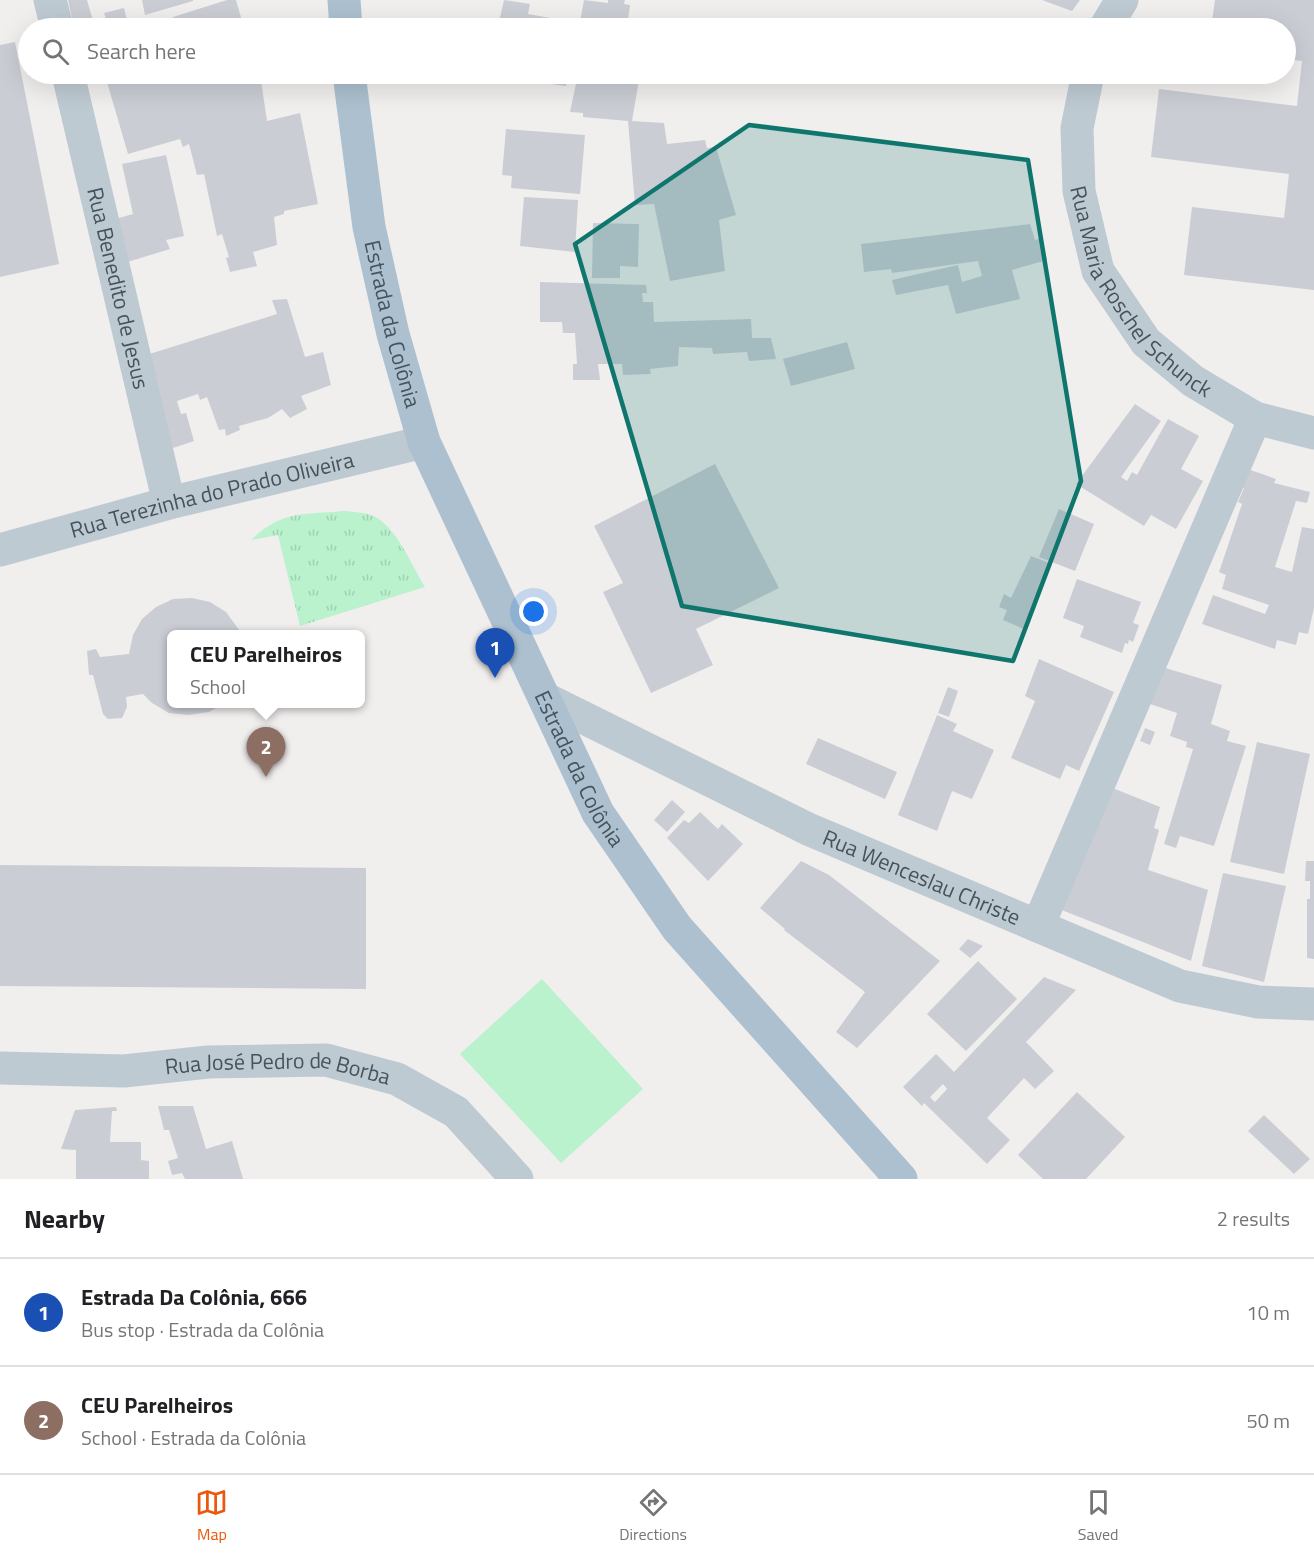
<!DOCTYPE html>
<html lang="en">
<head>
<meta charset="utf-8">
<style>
  body { margin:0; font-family:"Titillium Web",sans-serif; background:#f2f2f2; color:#202124 }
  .you { position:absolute; left:534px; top:612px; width:21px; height:21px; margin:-15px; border:4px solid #fff; border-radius:50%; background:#1a73e8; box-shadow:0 0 0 9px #1a73e833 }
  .badge { display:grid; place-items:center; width:39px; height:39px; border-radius:50%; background:#ea580c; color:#fff; font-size:20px; font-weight:700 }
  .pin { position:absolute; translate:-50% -50px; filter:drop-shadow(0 2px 3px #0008) }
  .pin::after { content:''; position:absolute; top:32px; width:21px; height:18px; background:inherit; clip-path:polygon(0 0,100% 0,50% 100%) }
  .popup { position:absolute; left:167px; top:630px; width:198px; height:78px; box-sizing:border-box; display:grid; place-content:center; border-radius:9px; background:#fff; filter:drop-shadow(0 2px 4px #0005); font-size:20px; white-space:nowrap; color:#757577 }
  .popup b { font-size:22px; color:#202124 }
  .popup::after { content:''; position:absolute; left:50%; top:100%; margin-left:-12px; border:12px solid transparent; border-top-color:#fff }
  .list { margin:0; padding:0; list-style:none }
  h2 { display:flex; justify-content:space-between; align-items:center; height:78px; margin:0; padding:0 24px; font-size:26px }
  h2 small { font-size:20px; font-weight:400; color:#757577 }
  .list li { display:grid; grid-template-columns:39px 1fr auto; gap:18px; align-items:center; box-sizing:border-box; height:108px; padding:0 24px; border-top:2px solid #e0e0e0 }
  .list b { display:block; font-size:22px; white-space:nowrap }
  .list p { margin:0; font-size:20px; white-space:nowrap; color:#757577 }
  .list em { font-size:20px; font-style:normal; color:#757577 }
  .icon { flex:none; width:33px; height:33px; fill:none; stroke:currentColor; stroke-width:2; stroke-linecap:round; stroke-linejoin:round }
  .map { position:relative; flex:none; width:1314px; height:1179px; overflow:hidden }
  .search { position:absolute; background:#fff; box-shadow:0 6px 24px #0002; left:18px; right:18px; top:18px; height:66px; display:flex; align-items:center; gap:15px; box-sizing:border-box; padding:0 21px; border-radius:33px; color:#757577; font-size:22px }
  .sheet { height:294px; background:#fff }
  nav { display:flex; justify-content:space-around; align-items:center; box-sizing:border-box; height:84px; border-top:2px solid #e0e0e0; background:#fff; font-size:16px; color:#757577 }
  nav a { display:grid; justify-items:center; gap:3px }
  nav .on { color:#ea580c }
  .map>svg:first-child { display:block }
  .grass { fill:#b9f2cc }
  .park { fill:url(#park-tufts) }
  .building { fill:#caced4; fill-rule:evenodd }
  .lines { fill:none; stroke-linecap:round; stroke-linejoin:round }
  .minor { stroke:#becad2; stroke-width:33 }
  .major { stroke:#acc0cf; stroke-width:33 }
  .marked { fill:#0f766e; fill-opacity:0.2; stroke:#0f766e; stroke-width:4.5; stroke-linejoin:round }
  .labels { text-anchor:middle; stroke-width:6; stroke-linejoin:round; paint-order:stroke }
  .street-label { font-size:22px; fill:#45535d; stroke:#fff }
</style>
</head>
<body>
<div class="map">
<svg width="1314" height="1179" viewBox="0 0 1314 1179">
  <defs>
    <pattern id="park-tufts" width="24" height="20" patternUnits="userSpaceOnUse" patternTransform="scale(1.5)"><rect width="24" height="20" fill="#b9f2cc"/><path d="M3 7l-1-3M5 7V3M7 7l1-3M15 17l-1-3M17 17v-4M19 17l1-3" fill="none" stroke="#a0d1b2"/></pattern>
  </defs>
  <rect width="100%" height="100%" fill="#f1eeee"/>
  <path class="grass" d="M 542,979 L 643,1089 L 561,1163 L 460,1054 Z"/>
  <path class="park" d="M 343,511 C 355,512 370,512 380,520 C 400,535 412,566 425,587 L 300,626 L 278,535 L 251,540 C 283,510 302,515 343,511 Z"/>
  <g class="building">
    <path d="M 68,0 L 87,0 L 95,28 L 74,28 Z"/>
    <path d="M 142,0 L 193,0 L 193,1 L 145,15 Z"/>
    <path d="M 227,0 L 236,0 L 244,28 L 176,28 L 173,17 Z"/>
    <path d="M 504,0 L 530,4 L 528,14 L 550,18 L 548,28 L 486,28 L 487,19 L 499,22 Z"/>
    <path d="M 584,0 L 608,3 L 608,0 L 625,0 L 624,4 L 630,5 L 627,28 L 556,28 L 558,18 L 580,22 Z"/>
    <path d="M 1042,0 L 1080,0 L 1072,11 Z"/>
    <path d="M 1215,0 L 1314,0 L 1314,290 L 1184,275 L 1192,207 L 1284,218 L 1289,174 L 1151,157 L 1159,89 L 1297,106 L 1302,61 L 1286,59 L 1286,28 L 1211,28 Z"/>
    <path d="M 124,8 L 127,20 L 108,26 L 104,13 Z"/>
    <path d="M 15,42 L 59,264 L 0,277 L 0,45 Z"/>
    <path d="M 134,74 L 260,74 L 267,121 L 300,113 L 318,204 L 284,211 L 284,214 L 274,217 L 277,245 L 253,252 L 257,266 L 230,272 L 226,258 L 229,257 L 222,234 L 217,236 L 204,174 L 197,175 L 189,144 L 183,147 L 180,139 L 128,154 L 107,82 Z"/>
    <path d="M 493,74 L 569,74 L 566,86 L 492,76 Z"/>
    <path d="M 578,74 L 640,74 L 632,121 L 664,123 L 667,144 L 705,140 L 707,148 L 716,147 L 736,215 L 719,220 L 725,271 L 670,281 L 654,204 L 635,205 L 628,121 L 583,117 L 583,113 L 570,112 Z"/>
    <path d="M 506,129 L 585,135 L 580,194 L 511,188 L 512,176 L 502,175 Z"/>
    <path d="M 166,155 L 184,236 L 166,240 L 170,249 L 121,264 L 112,220 L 133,214 L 122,164 Z"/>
    <path d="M 524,197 L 578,200 L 575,252 L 520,246 Z"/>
    <path d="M 593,223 L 639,224 L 638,267 L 620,266 L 620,278 L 592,278 Z"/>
    <path d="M 1030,224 L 1035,240 L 1042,238 L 1047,260 L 1012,270 L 1020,299 L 956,314 L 948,285 L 896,295 L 892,280 L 958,265 L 962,282 L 982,276 L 978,261 L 892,273 L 891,269 L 864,272 L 861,244 Z"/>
    <path d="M 540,282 L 646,285 L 647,293 L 642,293 L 643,302 L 653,302 L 654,322 L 751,319 L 752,338 L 771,338 L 776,359 L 749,361 L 747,352 L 713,354 L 712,348 L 679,347 L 678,366 L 650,369 L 651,374 L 623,375 L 622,364 L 598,364 L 600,380 L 573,380 L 573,364 L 577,364 L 575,333 L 563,333 L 562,322 L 540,322 Z"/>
    <path d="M 287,299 L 305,357 L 323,352 L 331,385 L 301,396 L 307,409 L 290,418 L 282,409 L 268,418 L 239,426 L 240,430 L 226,436 L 225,429 L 219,430 L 207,397 L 200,400 L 198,394 L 177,401 L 181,414 L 186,413 L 194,441 L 173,448 L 140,357 L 277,314 L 272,300 Z"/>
    <path d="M 847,342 L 855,369 L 791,386 L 783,359 Z"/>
    <path d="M 1135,404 L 1161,421 L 1121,477 L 1127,481 L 1132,472 L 1137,475 L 1168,419 L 1199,436 L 1181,469 L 1203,481 L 1176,529 L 1151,515 L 1144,526 L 1076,484 Z"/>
    <path d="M 715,464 L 779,588 L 696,629 L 713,665 L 651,693 L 603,592 L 623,583 L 594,526 Z"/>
    <path d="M 1242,467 L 1276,479 L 1274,483 L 1310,492 L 1307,503 L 1296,501 L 1275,567 L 1292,572 L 1302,527 L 1314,529 L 1314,608 L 1308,634 L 1299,632 L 1296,645 L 1277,640 L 1275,649 L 1202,624 L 1213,595 L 1265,614 L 1269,605 L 1222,589 L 1226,575 L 1219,572 L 1242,504 L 1238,502 L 1244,488 L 1234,484 Z"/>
    <path d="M 1059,509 L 1094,524 L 1075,571 L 1039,557 Z"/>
    <path d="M 1031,556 L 1052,564 L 1026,630 L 1003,620 L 1007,610 L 999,607 L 1004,594 L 1011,598 Z"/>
    <path d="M 1077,579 L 1141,602 L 1133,623 L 1139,625 L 1133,642 L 1129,640 L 1128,644 L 1125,643 L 1122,653 L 1080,637 L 1084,626 L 1063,618 Z"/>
    <path d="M 192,598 L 210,602 L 226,612 L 242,634 L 171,634 L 171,704 L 223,704 L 209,712 L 189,715 L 169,713 L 152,703 L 143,694 L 126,697 L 127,707 L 122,718 L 108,719 L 103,714 L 93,675 L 89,675 L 87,651 L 96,649 L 100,657 L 129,654 L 133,635 L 142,619 L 156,607 L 173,599 Z"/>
    <path d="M 1039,659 L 1114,692 L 1079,771 L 1066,765 L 1060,779 L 1011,758 L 1035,701 L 1025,696 Z"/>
    <path d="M 1159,666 L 1222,685 L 1211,724 L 1230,731 L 1227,741 L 1246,746 L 1214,846 L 1180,836 L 1176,848 L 1164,844 L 1193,749 L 1186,747 L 1187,742 L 1170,736 L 1177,713 L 1147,703 Z"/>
    <path d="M 948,687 L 958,691 L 949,717 L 938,713 Z"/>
    <path d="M 937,715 L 957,724 L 953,731 L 994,750 L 972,799 L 952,791 L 937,831 L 898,815 Z"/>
    <path d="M 1145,728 L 1155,732 L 1150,745 L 1140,741 Z"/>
    <path d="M 818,738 L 897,772 L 885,799 L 806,764 Z"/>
    <path d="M 1257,742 L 1310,754 L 1284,874 L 1230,862 Z"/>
    <path d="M 1110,787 L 1160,807 L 1154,828 L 1159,830 L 1148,870 L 1208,890 L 1191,961 L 1059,909 Z"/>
    <path d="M 672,800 L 685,812 L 667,832 L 654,820 Z"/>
    <path d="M 700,812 L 718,829 L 722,824 L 743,844 L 708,881 L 667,838 L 684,820 L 689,823 Z"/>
    <path d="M 801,861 L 829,875 L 940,961 L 857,1048 L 836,1032 L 865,992 L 784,930 L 785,929 L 760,908 Z"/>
    <path d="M 1306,861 L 1314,861 L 1314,959 L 1307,958 L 1307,899 L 1310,899 L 1310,881 L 1305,881 Z"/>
    <path d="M 0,865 L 366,868 L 366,989 L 0,986 Z"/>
    <path d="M 1223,873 L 1286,886 L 1264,982 L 1202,966 Z"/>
    <path d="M 968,939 L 983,946 L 970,958 L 959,949 Z"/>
    <path d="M 978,961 L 1017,999 L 966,1051 L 927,1014 Z"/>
    <path d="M 1044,977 L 1076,990 L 1026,1042 L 1054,1071 L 1035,1089 L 1024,1078 L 987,1118 L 1010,1140 L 987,1164 L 924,1103 L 922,1106 L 903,1087 L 936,1054 L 954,1072 ZM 943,1084 L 947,1089 L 935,1102 L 930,1097 Z"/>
    <path d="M 1077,1092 L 1125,1137 L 1086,1179 L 1043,1179 L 1018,1155 Z"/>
    <path d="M 158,1106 L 193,1106 L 206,1149 L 232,1141 L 243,1179 L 185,1179 L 182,1173 L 172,1175 L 168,1161 L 178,1158 L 169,1130 L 164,1130 Z"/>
    <path d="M 116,1107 L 117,1111 L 112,1111 L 110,1142 L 141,1142 L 141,1160 L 149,1161 L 149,1179 L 76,1179 L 76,1150 L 61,1149 L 75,1110 Z"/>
    <path d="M 1264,1115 L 1310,1159 L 1294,1174 L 1248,1131 Z"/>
  </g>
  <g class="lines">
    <g class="minor">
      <path d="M 50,0 L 57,28"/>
      <path d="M 1105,28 L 1122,0"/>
      <path id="s1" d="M 68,74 L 169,503"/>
      <path id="s2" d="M 1088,74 L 1077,128 L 1079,191 L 1098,271 L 1146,342 L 1193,381 L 1255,418 L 1314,433"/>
      <path id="s3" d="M 0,550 L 169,503 L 424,442"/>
      <path id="s4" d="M 546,699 L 808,829 L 1180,986 L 1258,1002 L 1314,1004"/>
      <path d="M 1038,926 L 1255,418"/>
      <path id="s5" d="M 0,1068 L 124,1071 L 208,1062 L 326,1060 L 397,1079 L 456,1112 L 517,1179"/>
    </g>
    <g class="major">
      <path d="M 344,0 L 346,28"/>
      <path id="s6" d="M 349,74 L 369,227 L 393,334 L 424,442 L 598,813 L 677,928 L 901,1179"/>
    </g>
  </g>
  <path class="marked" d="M 749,125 L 1028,160 L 1081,481 L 1013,661 L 682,606 L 575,244 Z"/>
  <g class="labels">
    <g class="street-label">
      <text dy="8" stroke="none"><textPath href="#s2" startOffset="240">Rua Maria Roschel Schunck</textPath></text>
      <text dy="8" stroke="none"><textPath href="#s1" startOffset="220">Rua Benedito de Jesus</textPath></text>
      <text dy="8" stroke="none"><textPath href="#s6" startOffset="254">Estrada da Colônia</textPath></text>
      <text dy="8" stroke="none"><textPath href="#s3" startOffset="219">Rua Terezinha do Prado Oliveira</textPath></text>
      <text dy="8" stroke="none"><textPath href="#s6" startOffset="738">Estrada da Colônia</textPath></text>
      <text dy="8" stroke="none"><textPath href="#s4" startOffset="416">Rua Wenceslau Christe</textPath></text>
      <text dy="8" stroke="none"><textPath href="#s5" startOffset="279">Rua José Pedro de Borba</textPath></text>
    </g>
  </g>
</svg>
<div class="you"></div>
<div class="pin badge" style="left:495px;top:678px;background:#1a4fb4">1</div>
<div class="pin badge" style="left:266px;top:777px;background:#8d6e63">2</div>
<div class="popup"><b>CEU Parelheiros</b>School</div>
<div class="search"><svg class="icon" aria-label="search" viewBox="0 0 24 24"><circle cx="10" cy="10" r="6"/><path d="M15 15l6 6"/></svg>Search here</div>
</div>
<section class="sheet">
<h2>Nearby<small>2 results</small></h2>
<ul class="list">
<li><span class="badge" style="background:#1a4fb4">1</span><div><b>Estrada Da Colônia, 666</b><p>Bus stop · Estrada da Colônia</p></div><em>10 m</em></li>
<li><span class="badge" style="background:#8d6e63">2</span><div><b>CEU Parelheiros</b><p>School · Estrada da Colônia</p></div><em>50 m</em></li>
</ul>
</section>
<nav>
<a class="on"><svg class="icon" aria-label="map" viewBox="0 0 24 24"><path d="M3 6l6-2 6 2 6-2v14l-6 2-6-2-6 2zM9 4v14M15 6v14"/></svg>Map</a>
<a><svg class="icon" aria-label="directions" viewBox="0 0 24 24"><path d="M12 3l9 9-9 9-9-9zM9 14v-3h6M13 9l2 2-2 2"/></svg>Directions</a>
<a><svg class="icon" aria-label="saved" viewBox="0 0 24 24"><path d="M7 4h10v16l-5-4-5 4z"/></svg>Saved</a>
</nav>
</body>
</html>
